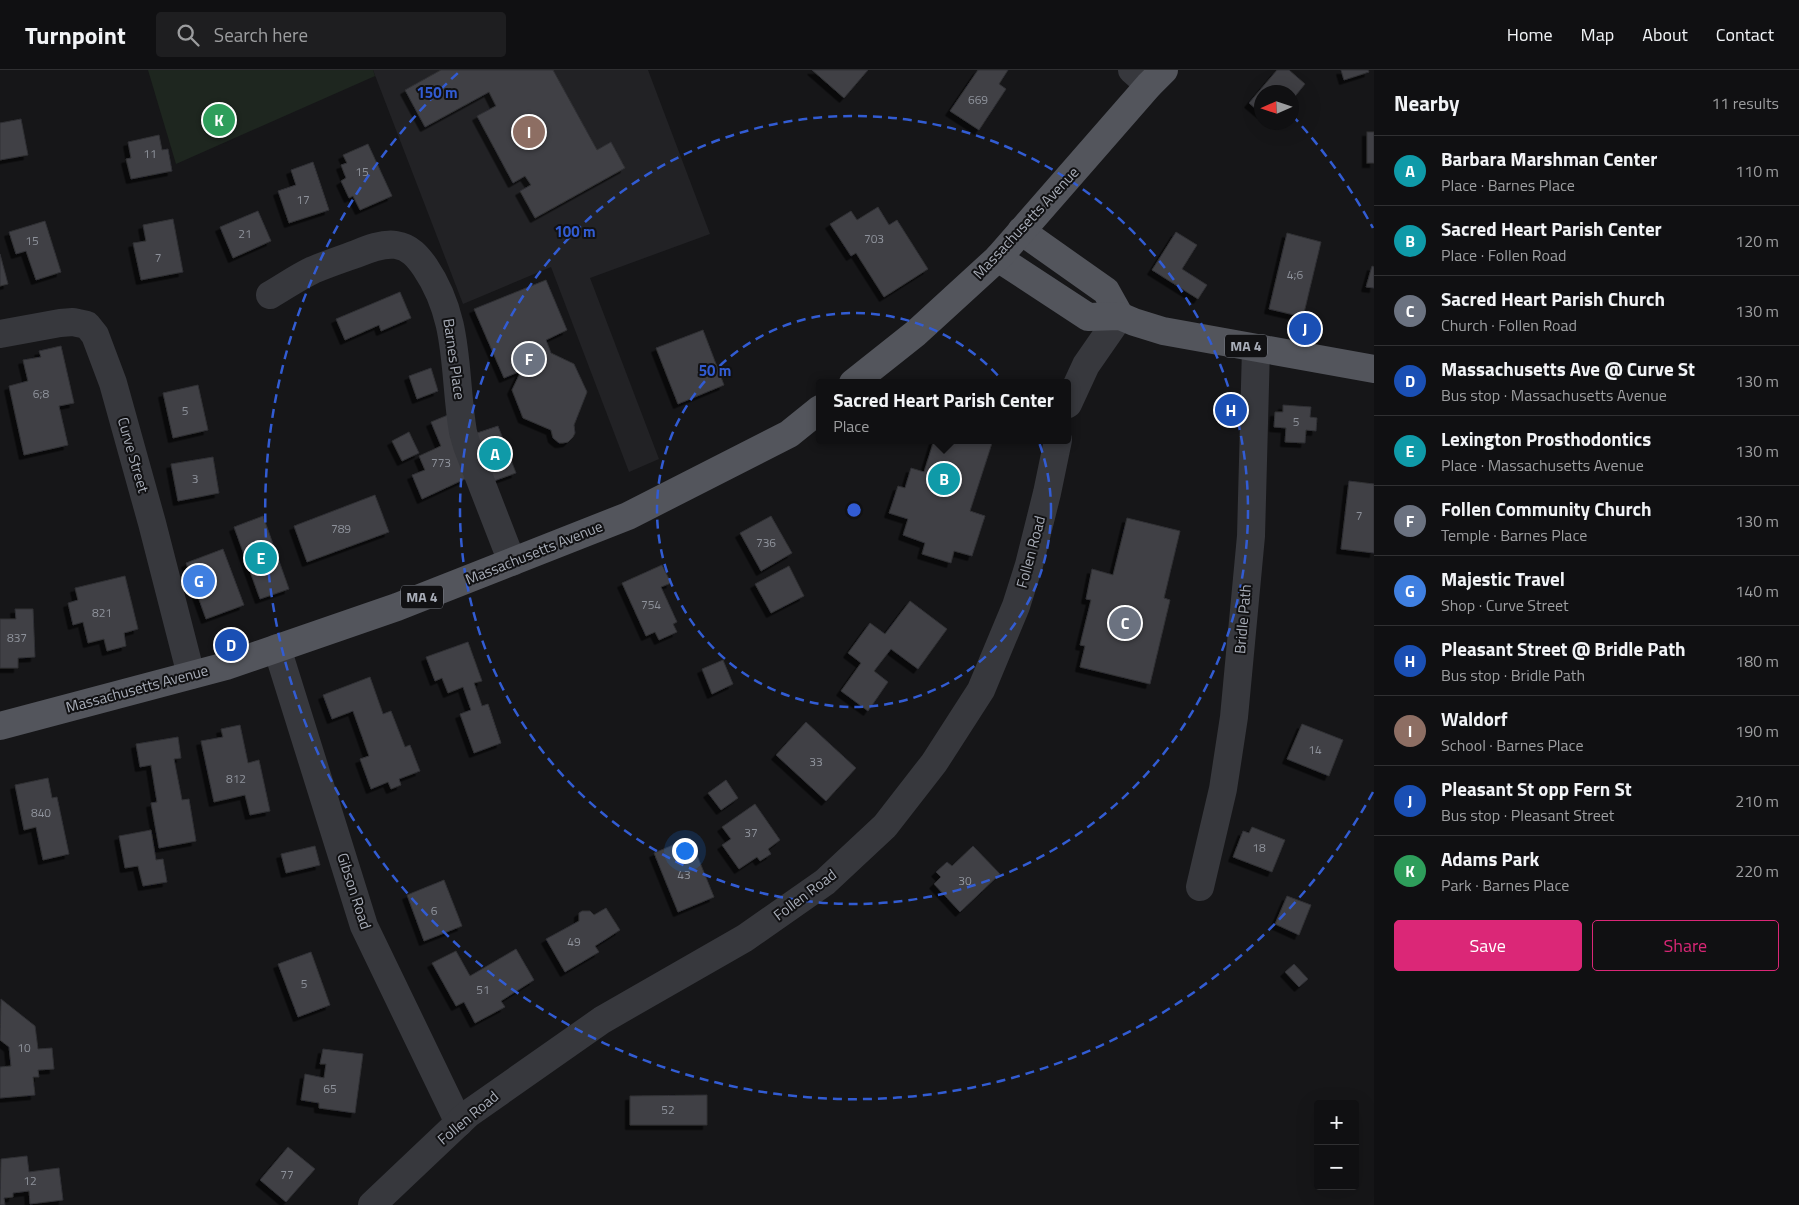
<!DOCTYPE html>
<html lang="en">
<head>
<meta charset="utf-8">
<style>
  body { margin:0; font-family:"Titillium Web",sans-serif; background:#1e1e20; color:#f1f3f6 }
  .controls { position:absolute; right:15px; bottom:15px; display:grid; overflow:hidden; border-radius:5px; box-shadow:0 5px 20px #0002 }
  .controls button { width:45px; height:45px; display:grid; place-items:center; padding:0; border:0; border-bottom:1px solid #303032; background:#101012; color:#f1f3f6; font:25px sans-serif }
  .compass { position:absolute; left:1254px; top:15px; width:45px; height:45px; border-radius:50%; background:#101012; box-shadow:0 5px 20px #0002; rotate:267deg }
  .you { position:absolute; left:684px; top:780px; width:18px; height:18px; margin:-12px; border:4px solid #fff; border-radius:50%; background:#1a73e8; box-shadow:0 0 0 8px #1a73e833 }
  .badge { display:grid; place-items:center; width:32px; height:32px; border-radius:50%; background:#db2777; color:#fff; font-size:16px; font-weight:700 }
  .pin { position:absolute; translate:-50% -50%; border:2px solid #fff; box-shadow:0 1px 5px #0006 }
  .popup { position:absolute; left:816px; top:309px; width:255px; height:65px; box-sizing:border-box; display:grid; place-content:center; border-radius:5px; background:#101012; filter:drop-shadow(0 1px 4px #0005); font-size:16px; white-space:nowrap; color:#9c9d9f }
  .popup b { font-size:19px; color:#f1f3f6 }
  .popup::after { content:''; position:absolute; left:50%; top:100%; margin-left:-10px; border:10px solid transparent; border-top-color:#101012 }
  .list { margin:0; padding:0; list-style:none }
  h2 { display:flex; justify-content:space-between; align-items:center; height:65px; margin:0; padding:0 20px; font-size:21px }
  h2 small { font-size:16px; font-weight:400; color:#9c9d9f }
  .list li { display:grid; grid-template-columns:32px 1fr auto; gap:15px; align-items:center; box-sizing:border-box; height:70px; padding:0 20px; border-top:1px solid #303032 }
  .list b { display:block; font-size:19px; white-space:nowrap }
  .list p { margin:0; font-size:16px; white-space:nowrap; color:#9c9d9f }
  .list em { font-size:16px; font-style:normal; color:#9c9d9f }
  .actions { display:flex; gap:10px; padding:15px 20px }
  .actions a { flex:1; padding:11px 0; border:1px solid #db2777; border-radius:5px; text-align:center; font-size:18px; color:#db2777 }
  .actions .main { background:#db2777; color:#fff }
  .icon { flex:none; width:28px; height:28px; fill:none; stroke:currentColor; stroke-width:2; stroke-linecap:round; stroke-linejoin:round }
  .map { position:relative; flex:none; width:1374px; height:1135px; overflow:hidden }
  header { display:flex; align-items:center; gap:30px; box-sizing:border-box; height:70px; padding:0 25px; background:#101012; border-bottom:1px solid #303032 }
  header strong { font-size:24px }
  nav { display:flex; gap:28px; margin-inline-start:auto; font-size:18px }
  .search { width:350px; height:45px; background:#1e1e20; display:flex; align-items:center; gap:12px; box-sizing:border-box; padding:0 18px; border-radius:5px; color:#9c9d9f; font-size:19px }
  main { display:flex }
  aside { flex:1; background:#101012 }
  .map>svg:first-child { display:block }
  .built { fill:#222225 }
  .green { fill:#1e261f }
  .building { fill:#404145; stroke:#303034; filter:url(#shadow) }
  .lines { fill:none; stroke-linecap:round; stroke-linejoin:round }
  .minor { stroke:#37383d; stroke-width:28 }
  .major { stroke:#53555c; stroke-width:28 }
  .ring { fill:none; stroke:#325cd3; stroke-width:2.5; stroke-dasharray:9 6 }
  .labels { text-anchor:middle; stroke-width:4; stroke-linejoin:round; paint-order:stroke }
  .number-label { font-size:12px; fill:#8e929b }
  .shield { fill:#111113; stroke:#7b7e86; stroke-width:1 }
  .shield-label { font-size:14px; font-weight:bold; fill:#a8adb8 }
  .street-label { font-size:15px; fill:#a8adb8; stroke:#111113 }
  .centre { fill:#325cd3; stroke:#111113; stroke-width:2.5 }
  .ring-label { font-size:15px; text-anchor:middle; font-weight:bold; fill:#325cd3; stroke:#111113; stroke-width:4; stroke-linejoin:round; paint-order:stroke }
</style>
</head>
<body>
<header>
<strong>Turnpoint</strong>
<div class="search"><svg class="icon" aria-label="search" viewBox="0 0 24 24"><circle cx="10" cy="10" r="6"/><path d="M15 15l6 6"/></svg>Search here</div>
<nav><a>Home</a><a>Map</a><a>About</a><a>Contact</a></nav>
</header>
<main>
<div class="map">
<svg width="1374" height="1135" viewBox="0 0 1374 1135">
  <defs>
    <filter id="shadow"><feDropShadow dx="-4.5" dy="4.5" stdDeviation="0" flood-color="#0009"/></filter>
  </defs>
  <rect width="100%" height="100%" fill="#161618"/>
  <path class="built" d="M 373,0 L 648,0 L 710,164 L 590,208 L 659,389 L 629,402 L 551,197 L 463,234 Z"/>
  <path class="green" d="M 148,0 L 373,0 L 375,6 L 176,94 Z"/>
  <g class="building">
    <path d="M 441,0 L 553,0 L 597,80 L 611,72 L 625,98 L 535,148 L 520,121 L 531,115 L 525,106 L 513,113 L 477,46 L 496,36 L 489,22 L 425,57 L 405,20 Z"/>
    <path d="M 812,0 L 868,0 L 844,28 Z"/>
    <path d="M 978,0 L 1008,0 L 999,14 L 1006,19 L 979,60 L 950,41 Z"/>
    <path d="M 1277,0 L 1289,0 L 1305,14 L 1292,30 L 1292,22 L 1262,22 L 1262,44 L 1249,33 Z"/>
    <path d="M 1341,0 L 1368,0 L 1369,2 L 1344,10 Z"/>
    <path d="M 21,49 L 28,85 L 0,90 L 0,53 Z"/>
    <rect x="1367" y="62" width="7" height="31"/>
    <path d="M 159,65 L 162,80 L 168,79 L 172,101 L 131,109 L 126,89 L 131,88 L 128,72 Z"/>
    <path d="M 368,74 L 392,126 L 360,140 L 353,126 L 349,128 L 341,111 L 346,108 L 341,95 L 347,93 L 343,85 Z"/>
    <path d="M 313,92 L 329,140 L 289,153 L 278,121 L 296,115 L 291,100 Z"/>
    <path d="M 878,137 L 889,155 L 897,150 L 928,199 L 884,227 L 856,183 L 851,186 L 830,154 L 851,141 L 857,150 Z"/>
    <path d="M 258,141 L 271,171 L 233,188 L 220,157 Z"/>
    <path d="M 173,149 L 183,202 L 141,210 L 133,173 L 146,171 L 143,155 Z"/>
    <path d="M 45,151 L 61,202 L 36,210 L 26,181 L 16,184 L 9,162 Z"/>
    <path d="M 1176,162 L 1197,175 L 1182,199 L 1207,215 L 1198,229 L 1152,200 Z"/>
    <path d="M 1287,163 L 1321,172 L 1303,247 L 1269,239 Z"/>
    <path d="M 0,184 L 8,214 L 0,216 Z"/>
    <path d="M 1372,196 L 1374,197 L 1374,218 L 1366,217 Z"/>
    <path d="M 546,210 L 567,260 L 546,270 L 551,283 L 574,294 L 587,322 L 574,355 L 575,363 L 573,367 L 568,372 L 563,373 L 559,373 L 553,368 L 551,360 L 523,348 L 512,320 L 521,301 L 504,308 L 474,239 Z"/>
    <path d="M 400,222 L 411,248 L 381,261 L 379,255 L 345,270 L 336,249 Z"/>
    <path d="M 703,260 L 724,315 L 678,334 L 656,278 Z"/>
    <path d="M 61,276 L 74,333 L 59,336 L 68,375 L 24,385 L 9,316 L 28,311 L 23,290 L 41,287 L 39,281 Z"/>
    <path d="M 431,298 L 438,321 L 417,329 L 409,306 Z"/>
    <path d="M 198,315 L 208,360 L 173,368 L 163,323 Z"/>
    <path d="M 1283,335 L 1311,337 L 1310,347 L 1317,348 L 1316,361 L 1306,360 L 1305,373 L 1285,372 L 1286,358 L 1274,357 L 1275,342 L 1283,342 Z"/>
    <path d="M 448,345 L 467,408 L 422,429 L 412,405 L 425,400 L 419,386 L 441,376 L 431,352 Z"/>
    <path d="M 498,356 L 516,403 L 491,412 L 474,364 Z"/>
    <path d="M 409,362 L 419,383 L 402,391 L 392,371 Z"/>
    <path d="M 934,370 L 993,370 L 970,441 L 985,446 L 972,486 L 954,481 L 951,493 L 922,484 L 925,473 L 903,465 L 908,449 L 889,443 L 898,416 L 905,418 L 911,398 L 924,402 Z"/>
    <path d="M 213,387 L 219,423 L 178,431 L 171,394 Z"/>
    <path d="M 1349,411 L 1374,414 L 1374,483 L 1341,479 Z"/>
    <path d="M 375,425 L 389,462 L 307,492 L 294,456 Z"/>
    <path d="M 263,446 L 289,519 L 260,529 L 234,457 Z"/>
    <path d="M 771,446 L 792,483 L 761,501 L 740,463 Z"/>
    <path d="M 1127,448 L 1180,461 L 1164,528 L 1170,530 L 1150,614 L 1080,597 L 1085,576 L 1080,575 L 1091,530 L 1086,529 L 1092,499 L 1113,505 Z"/>
    <path d="M 223,479 L 244,535 L 206,549 L 186,493 Z"/>
    <path d="M 662,495 L 671,513 L 661,517 L 677,552 L 673,554 L 677,562 L 659,570 L 655,562 L 646,566 L 622,513 Z"/>
    <path d="M 789,496 L 804,526 L 771,543 L 755,514 Z"/>
    <path d="M 125,506 L 138,559 L 124,563 L 126,576 L 107,581 L 104,569 L 88,573 L 83,552 L 73,555 L 68,533 L 78,530 L 75,518 Z"/>
    <path d="M 910,531 L 947,559 L 918,599 L 891,579 L 874,601 L 888,612 L 868,641 L 841,621 L 861,593 L 848,583 L 870,553 L 885,564 Z"/>
    <path d="M 15,539 L 33,539 L 35,587 L 18,588 L 18,598 L 0,598 L 0,549 L 16,549 Z"/>
    <path d="M 468,572 L 482,611 L 474,613 L 482,636 L 488,634 L 501,673 L 474,683 L 460,644 L 471,640 L 463,617 L 448,623 L 442,608 L 435,611 L 426,587 Z"/>
    <path d="M 723,590 L 733,614 L 712,624 L 702,599 Z"/>
    <path d="M 370,607 L 383,644 L 391,641 L 405,677 L 410,675 L 420,701 L 399,709 L 401,715 L 391,719 L 388,712 L 371,719 L 360,689 L 369,686 L 353,641 L 332,649 L 323,625 Z"/>
    <path d="M 806,652 L 856,698 L 826,731 L 776,685 Z"/>
    <path d="M 1302,654 L 1343,670 L 1329,706 L 1287,689 Z"/>
    <path d="M 240,655 L 248,693 L 259,690 L 270,741 L 250,745 L 245,725 L 214,732 L 201,671 L 223,667 L 221,659 Z"/>
    <path d="M 178,667 L 181,688 L 174,689 L 182,730 L 189,729 L 196,771 L 159,778 L 151,733 L 157,732 L 151,695 L 140,697 L 136,674 Z"/>
    <path d="M 48,708 L 52,728 L 57,727 L 69,784 L 43,790 L 36,757 L 24,760 L 15,715 Z"/>
    <path d="M 726,710 L 738,728 L 721,740 L 708,723 Z"/>
    <path d="M 755,734 L 780,770 L 768,779 L 771,784 L 760,791 L 757,787 L 739,799 L 722,775 L 731,769 L 722,757 Z"/>
    <path d="M 1252,757 L 1285,770 L 1272,802 L 1233,787 L 1243,761 L 1249,763 Z"/>
    <path d="M 151,760 L 156,790 L 163,789 L 167,812 L 143,816 L 138,796 L 125,798 L 119,766 Z"/>
    <path d="M 690,768 L 714,827 L 678,842 L 654,783 Z"/>
    <path d="M 315,776 L 320,795 L 286,803 L 281,784 Z"/>
    <path d="M 973,776 L 1000,804 L 960,842 L 934,814 L 941,807 L 936,802 L 947,792 L 952,796 Z"/>
    <path d="M 444,810 L 462,856 L 424,871 L 407,825 Z"/>
    <path d="M 1287,826 L 1311,835 L 1299,865 L 1275,854 Z"/>
    <path d="M 606,838 L 620,860 L 595,876 L 599,882 L 565,902 L 546,869 L 579,851 L 579,843 L 582,841 L 590,841 L 594,845 Z"/>
    <path d="M 516,879 L 534,910 L 501,931 L 505,937 L 475,953 L 464,932 L 456,936 L 432,893 L 456,881 L 470,906 Z"/>
    <path d="M 311,882 L 330,935 L 298,947 L 278,894 Z"/>
    <path d="M 1294,894 L 1308,909 L 1299,917 L 1285,902 Z"/>
    <path d="M 1,929 L 35,956 L 38,979 L 52,978 L 54,999 L 38,1000 L 39,1007 L 33,1007 L 35,1025 L 0,1028 L 0,997 L 11,996 L 9,977 L 0,970 Z"/>
    <path d="M 323,979 L 363,984 L 355,1043 L 319,1038 L 319,1033 L 301,1030 L 305,1004 L 324,1008 L 326,994 L 320,994 Z"/>
    <path d="M 707,1025 L 707,1055 L 630,1055 L 630,1026 Z"/>
    <path d="M 288,1077 L 315,1099 L 286,1132 L 260,1110 Z"/>
    <path d="M 27,1086 L 29,1102 L 59,1098 L 63,1130 L 30,1134 L 29,1121 L 13,1123 L 13,1127 L 4,1128 L 5,1135 L 0,1135 L 1,1089 Z"/>
  </g>
  <g class="lines">
    <g class="minor">
      <path d="M 1132,0 L 1149,15"/>
      <path d="M 270,225 C 284,217 298,207 313,200 C 327,194 342,189 356,184 C 368,179 383,173 396,175 C 410,177 418,187 425,197 C 461,250 453,303 463,362 L 467,376 L 512,492"/>
      <path d="M 0,264 L 60,253 L 73,252 L 87,255 L 95,265 L 113,313 L 152,453 L 191,605"/>
      <path d="M 1068,334 L 1086,295 L 1120,246"/>
      <path d="M 277,578 L 364,856 L 459,1053"/>
      <path d="M 1200,817 L 1223,719 L 1234,647 L 1251,466 L 1256,278"/>
      <path d="M 372,1135 L 468,1044 L 602,950 L 745,868 L 825,812 L 885,756 L 934,693 L 981,620 L 1016,536 L 1029,495 L 1047,423 L 1058,370"/>
    </g>
    <g class="major">
      <path d="M 1021,161 L 1106,221 L 1120,246"/>
      <path d="M 998,188 L 1088,247 L 1120,246 L 1134,252 L 1163,261 L 1374,299"/>
      <path d="M 853,313 L 916,263 L 998,188 L 1149,15 L 1164,0"/>
      <path d="M 0,656 L 226,596 L 397,537 L 628,446 L 789,364 L 820,339"/>
    </g>
  </g>
  <g class="ring">
    <circle cx="854" cy="440" r="197"/>
    <circle cx="854" cy="440" r="394"/>
    <path d="M1373 722A590 590 0 1 1 459 2M1292 45A590 590 0 0 1 1373 158"/>
  </g>
  <g class="labels">
    <g class="number-label">
      <text x="978" y="34">669</text>
      <text x="150" y="88">11</text>
      <text x="362" y="106">15</text>
      <text x="303" y="134">17</text>
      <text x="245" y="168">21</text>
      <text x="874" y="173">703</text>
      <text x="32" y="175">15</text>
      <text x="158" y="192">7</text>
      <text x="1295" y="209">4;6</text>
      <text x="41" y="328">6;8</text>
      <text x="185" y="345">5</text>
      <text x="1296" y="356">5</text>
      <text x="441" y="397">773</text>
      <text x="195" y="413">3</text>
      <text x="1359" y="450">7</text>
      <text x="341" y="463">789</text>
      <text x="766" y="477">736</text>
      <text x="651" y="539">754</text>
      <text x="102" y="547">821</text>
      <text x="17" y="572">837</text>
      <text x="1315" y="684">14</text>
      <text x="816" y="696">33</text>
      <text x="236" y="713">812</text>
      <text x="41" y="747">840</text>
      <text x="751" y="767">37</text>
      <text x="1259" y="782">18</text>
      <text x="684" y="809">43</text>
      <text x="965" y="815">30</text>
      <text x="434" y="845">6</text>
      <text x="574" y="876">49</text>
      <text x="304" y="918">5</text>
      <text x="483" y="924">51</text>
      <text x="24" y="982">10</text>
      <text x="330" y="1023">65</text>
      <text x="668" y="1044">52</text>
      <text x="287" y="1109">77</text>
      <text x="30" y="1115">12</text>
    </g>
    <g class="shield">
      <rect x="1225" y="264.5" width="42" height="23" rx="4"/>
      <rect x="401" y="515.5" width="42" height="23" rx="4"/>
    </g>
    <g class="shield-label">
      <text x="1246" y="281">MA 4</text>
      <text x="422" y="532">MA 4</text>
    </g>
    <g class="street-label">
      <text transform="translate(1026 153) rotate(-47)" y="5">Massachusetts Avenue</text>
      <text transform="translate(454 289) rotate(82)" y="5">Barnes Place</text>
      <text transform="translate(133 385) rotate(74)" y="5">Curve Street</text>
      <text transform="translate(1031 482) rotate(-75)" y="5">Follen Road</text>
      <text transform="translate(534 483) rotate(-22)" y="5">Massachusetts Avenue</text>
      <text transform="translate(1243 549) rotate(-85)" y="5">Bridle Path</text>
      <text transform="translate(137 619) rotate(-15)" y="5">Massachusetts Avenue</text>
      <text transform="translate(354 821) rotate(72)" y="5">Gibson Road</text>
      <text transform="translate(805 825) rotate(-37)" y="5">Follen Road</text>
      <text transform="translate(468 1048) rotate(-40)" y="5">Follen Road</text>
    </g>
  </g>
  <circle cx="854" cy="440" r="8" class="centre"/>
  <g class="ring-label">
    <text x="437" y="28">150 m</text>
    <text x="575" y="167">100 m</text>
    <text x="715" y="306">50 m</text>
  </g>
</svg>
<div class="controls">
<button>+</button>
<button>−</button>
</div>
<svg class="compass" viewBox="-18 -18 36 36"><path d="M0-13l5 13h-10z" fill="#e53935"/><path d="M0 13l5-13h-10z" fill="#9c9d9f"/></svg>
<div class="you"></div>
<div class="pin badge" style="left:495px;top:384px;background:#0f9aa8">A</div>
<div class="pin badge" style="left:944px;top:409px;background:#0f9aa8">B</div>
<div class="popup"><b>Sacred Heart Parish Center</b>Place</div>
<div class="pin badge" style="left:1125px;top:553px;background:#6b7280">C</div>
<div class="pin badge" style="left:231px;top:575px;background:#1a4fb4">D</div>
<div class="pin badge" style="left:261px;top:488px;background:#0f9aa8">E</div>
<div class="pin badge" style="left:529px;top:289px;background:#6b7280">F</div>
<div class="pin badge" style="left:199px;top:511px;background:#3f7fe0">G</div>
<div class="pin badge" style="left:1231px;top:340px;background:#1a4fb4">H</div>
<div class="pin badge" style="left:529px;top:62px;background:#8d6e63">I</div>
<div class="pin badge" style="left:1305px;top:259px;background:#1a4fb4">J</div>
<div class="pin badge" style="left:219px;top:50px;background:#2e9e5b">K</div>
</div>
<aside>
<h2>Nearby<small>11 results</small></h2>
<ul class="list">
<li><span class="badge" style="background:#0f9aa8">A</span><div><b>Barbara Marshman Center</b><p>Place · Barnes Place</p></div><em>110 m</em></li>
<li><span class="badge" style="background:#0f9aa8">B</span><div><b>Sacred Heart Parish Center</b><p>Place · Follen Road</p></div><em>120 m</em></li>
<li><span class="badge" style="background:#6b7280">C</span><div><b>Sacred Heart Parish Church</b><p>Church · Follen Road</p></div><em>130 m</em></li>
<li><span class="badge" style="background:#1a4fb4">D</span><div><b>Massachusetts Ave @ Curve St</b><p>Bus stop · Massachusetts Avenue</p></div><em>130 m</em></li>
<li><span class="badge" style="background:#0f9aa8">E</span><div><b>Lexington Prosthodontics</b><p>Place · Massachusetts Avenue</p></div><em>130 m</em></li>
<li><span class="badge" style="background:#6b7280">F</span><div><b>Follen Community Church</b><p>Temple · Barnes Place</p></div><em>130 m</em></li>
<li><span class="badge" style="background:#3f7fe0">G</span><div><b>Majestic Travel</b><p>Shop · Curve Street</p></div><em>140 m</em></li>
<li><span class="badge" style="background:#1a4fb4">H</span><div><b>Pleasant Street @ Bridle Path</b><p>Bus stop · Bridle Path</p></div><em>180 m</em></li>
<li><span class="badge" style="background:#8d6e63">I</span><div><b>Waldorf</b><p>School · Barnes Place</p></div><em>190 m</em></li>
<li><span class="badge" style="background:#1a4fb4">J</span><div><b>Pleasant St opp Fern St</b><p>Bus stop · Pleasant Street</p></div><em>210 m</em></li>
<li><span class="badge" style="background:#2e9e5b">K</span><div><b>Adams Park</b><p>Park · Barnes Place</p></div><em>220 m</em></li>
</ul>
<div class="actions"><a class="main">Save</a><a>Share</a></div>
</aside>
</main>
</body>
</html>
